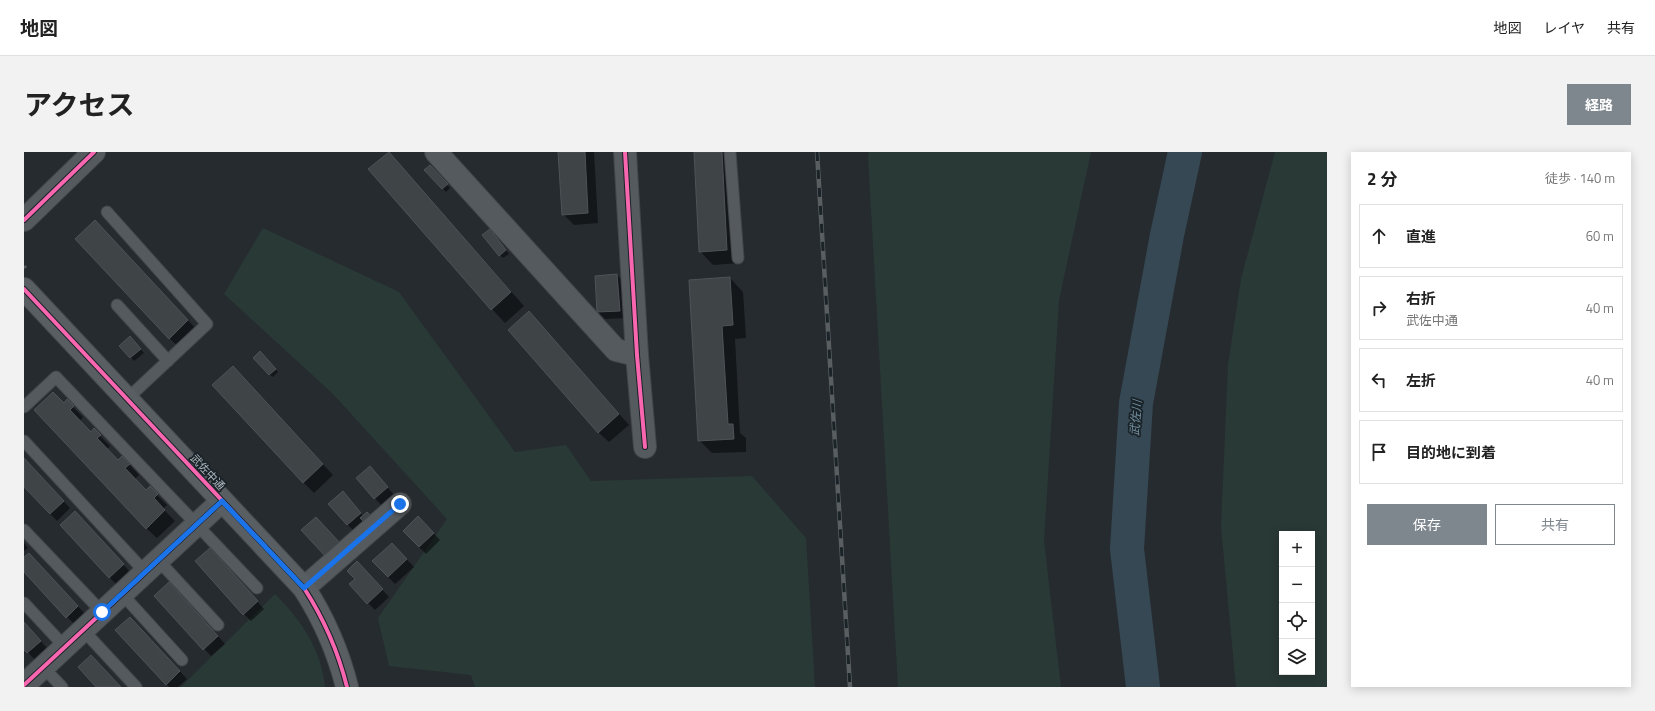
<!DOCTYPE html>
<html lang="ja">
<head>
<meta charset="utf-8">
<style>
  body { margin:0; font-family:"Titillium Web","Noto Sans JP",sans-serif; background:#f2f2f2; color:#222 }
  .controls { position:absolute; right:12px; bottom:12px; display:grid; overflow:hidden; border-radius:0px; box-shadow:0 2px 10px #0003 }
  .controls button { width:36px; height:36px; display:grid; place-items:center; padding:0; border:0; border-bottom:1px solid #e0e0e0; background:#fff; color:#222; font:20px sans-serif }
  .stop { position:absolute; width:12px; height:12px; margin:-9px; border:3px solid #1a73e8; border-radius:50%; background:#fff }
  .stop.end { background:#1a73e8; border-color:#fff; box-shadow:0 1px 4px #0008 }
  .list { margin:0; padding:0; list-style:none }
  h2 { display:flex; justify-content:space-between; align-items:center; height:52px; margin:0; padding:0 16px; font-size:17px }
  h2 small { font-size:13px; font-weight:400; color:#767676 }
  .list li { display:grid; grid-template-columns:26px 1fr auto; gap:12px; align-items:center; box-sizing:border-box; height:64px; margin:0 8px 8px; padding:0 8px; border:1px solid #e0e0e0; border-radius:0px }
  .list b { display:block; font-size:15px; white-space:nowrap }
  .list p { margin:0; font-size:13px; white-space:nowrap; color:#767676 }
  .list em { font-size:13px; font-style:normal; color:#767676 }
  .actions { display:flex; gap:8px; padding:12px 16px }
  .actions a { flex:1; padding:9px 0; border:1px solid #7f878e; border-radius:0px; text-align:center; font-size:14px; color:#7f878e }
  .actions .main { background:#7f878e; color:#fff }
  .icon { flex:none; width:22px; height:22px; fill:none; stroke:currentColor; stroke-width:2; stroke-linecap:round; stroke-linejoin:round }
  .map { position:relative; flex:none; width:1303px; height:535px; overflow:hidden; border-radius:0px }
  header { display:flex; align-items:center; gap:24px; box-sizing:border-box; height:56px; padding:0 20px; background:#fff; border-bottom:1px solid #e0e0e0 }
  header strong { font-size:19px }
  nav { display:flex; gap:22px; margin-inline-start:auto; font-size:14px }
  .intro { display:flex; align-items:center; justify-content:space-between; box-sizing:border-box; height:96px; padding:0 24px }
  h1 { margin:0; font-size:28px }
  .button { padding:10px 18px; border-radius:0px; background:#7f878e; color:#fff; font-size:14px; font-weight:700 }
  main { display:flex; gap:24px; padding:0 24px }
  aside { flex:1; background:#fff; border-radius:0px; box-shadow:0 2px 10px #0003 }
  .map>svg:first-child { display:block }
  .green { fill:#293936; fill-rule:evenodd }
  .shadow { fill:#0007 }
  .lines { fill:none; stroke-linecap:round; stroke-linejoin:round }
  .river { stroke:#354854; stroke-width:34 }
  .building { fill:#3f4447; stroke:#4d5357 }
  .lane-casing { stroke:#414649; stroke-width:13 }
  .street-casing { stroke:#414649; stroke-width:24 }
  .secondary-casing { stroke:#43484c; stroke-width:24 }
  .path { stroke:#555a5c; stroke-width:2.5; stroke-dasharray:3 3; stroke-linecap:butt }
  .lane { stroke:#555a5e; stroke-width:11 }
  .street { stroke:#555a5e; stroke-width:22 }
  .secondary { stroke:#595e62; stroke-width:22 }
  .rail-casing { stroke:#595e61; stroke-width:4.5 }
  .rail { stroke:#1a2328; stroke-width:3; stroke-dasharray:9; stroke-linecap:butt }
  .cycleway-casing { stroke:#1a2328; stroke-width:6 }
  .cycleway { stroke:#f766af; stroke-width:4 }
  .route { stroke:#1a73e8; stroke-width:5 }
  .labels { text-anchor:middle; stroke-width:3.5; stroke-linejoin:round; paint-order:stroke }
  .street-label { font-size:11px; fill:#afb9c1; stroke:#1a2328 }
  .water-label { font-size:12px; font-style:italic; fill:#7390a1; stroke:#1a2328 }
</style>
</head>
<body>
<header>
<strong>地図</strong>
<nav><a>地図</a><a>レイヤ</a><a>共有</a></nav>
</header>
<div class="intro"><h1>アクセス</h1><a class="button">経路</a></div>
<main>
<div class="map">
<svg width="1303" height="535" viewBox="0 0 1303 535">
  <rect width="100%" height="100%" fill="#262b2f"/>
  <g class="green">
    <path d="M 845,0 L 1067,0 L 1035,148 L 1020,389 L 1037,535 L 874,535 L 844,4 Z"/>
    <path d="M 1251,0 L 1303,0 L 1303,535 L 1212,535 L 1197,375 L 1204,213 L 1217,127 ZM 1258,382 L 1288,382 L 1288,520 L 1258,520 Z"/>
    <path d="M 239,76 L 375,140 L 491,300 L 542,293 L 567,329 L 728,324 L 782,386 L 791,535 L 451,535 L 447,523 L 365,514 L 354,466 L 423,367 L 309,242 L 200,142 Z"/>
    <path d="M 251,442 C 277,468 297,497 301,535 L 157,535 Z"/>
  </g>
  <g class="shadow">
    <path d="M 535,0 L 570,0 L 574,71 L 550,73 L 539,62 Z"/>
    <path d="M 671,0 L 710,0 L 716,111 L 689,113 L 676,99 Z"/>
    <path d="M 364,1 L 500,154 L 481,171 L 468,157 Z"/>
    <path d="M 406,14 L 426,36 L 422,40 L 402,18 Z"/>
    <path d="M 81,80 L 174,179 L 156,196 L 145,186 Z"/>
    <path d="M 469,82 L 485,102 L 479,106 L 476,103 Z"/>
    <path d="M 593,123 L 600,130 L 602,166 L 581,167 L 574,160 Z"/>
    <path d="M 706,126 L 719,140 L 722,186 L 711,187 L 716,281 L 722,286 L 722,300 L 688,301 L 675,288 Z"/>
    <path d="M 505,160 L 605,273 L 585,290 L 574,280 Z"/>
    <path d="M 109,189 L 120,201 L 110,209 L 97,194 Z"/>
    <path d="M 240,204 L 254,220 L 249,225 L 245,222 Z"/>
    <path d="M 219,226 L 309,323 L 290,341 L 279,330 Z"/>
    <path d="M 43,249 L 59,265 L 56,269 L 67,281 L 70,278 L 86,294 L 83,297 L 94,309 L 98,305 L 115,323 L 111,327 L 122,339 L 126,336 L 143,353 L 139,357 L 151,369 L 133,386 L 122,376 L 40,252 Z"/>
    <path d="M 0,307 L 46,356 L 33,369 L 0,334 Z"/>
    <path d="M 346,315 L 370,343 L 358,354 L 333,326 Z"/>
    <path d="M 326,348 L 339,364 L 346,364 L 330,379 L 323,372 Z"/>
    <path d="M 394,365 L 416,388 L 402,402 L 395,395 Z"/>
    <path d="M 58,367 L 106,420 L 92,432 L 85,425 Z"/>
    <path d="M 0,391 L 4,396 L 0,399 Z"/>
    <path d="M 368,392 L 390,415 L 371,432 L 364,425 Z"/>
    <path d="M 186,397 L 240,457 L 227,469 L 220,462 Z"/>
    <path d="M 0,407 L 12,409 L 61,462 L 50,472 L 0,419 Z"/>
    <path d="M 340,418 L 365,445 L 351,458 L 344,451 Z"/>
    <path d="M 152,438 L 201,492 L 187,504 L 131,444 Z"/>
    <path d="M 0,471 L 23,496 L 11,508 L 0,496 Z"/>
    <path d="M 113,473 L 163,527 L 154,535 L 145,535 L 92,478 Z"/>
  </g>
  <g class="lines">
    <path class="river" d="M 1119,535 L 1103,397 L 1112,251 L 1143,83 L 1161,0"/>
  </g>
  <g class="building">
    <path d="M 365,0 L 487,140 L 467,158 L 344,17 Z"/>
    <path d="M 534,0 L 561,0 L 564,61 L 538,63 Z"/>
    <path d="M 670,0 L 698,0 L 703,98 L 675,100 Z"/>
    <path d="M 406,13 L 424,32 L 418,37 L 400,18 Z"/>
    <path d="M 71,68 L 164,168 L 145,187 L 51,87 Z"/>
    <path d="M 466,77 L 482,98 L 475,104 L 458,83 Z"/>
    <path d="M 593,122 L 596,159 L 573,160 L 571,124 Z"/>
    <path d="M 706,125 L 709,173 L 698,174 L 704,272 L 709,272 L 710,287 L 674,289 L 665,128 Z"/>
    <path d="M 505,159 L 595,262 L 574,281 L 484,178 Z"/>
    <path d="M 106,184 L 117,197 L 106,206 L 95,194 Z"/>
    <path d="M 236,199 L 252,217 L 245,223 L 229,206 Z"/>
    <path d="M 209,214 L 299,312 L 279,331 L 188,233 Z"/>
    <path d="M 29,240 L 40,251 L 43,247 L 50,254 L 46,258 L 67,280 L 70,276 L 77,283 L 73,286 L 94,308 L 98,304 L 106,312 L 101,316 L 122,338 L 126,334 L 134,342 L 130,346 L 141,358 L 122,377 L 10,258 Z"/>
    <path d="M 0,306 L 40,349 L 26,362 L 0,335 Z"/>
    <path d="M 346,314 L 364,335 L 350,347 L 332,326 Z"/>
    <path d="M 319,339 L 337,361 L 323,373 L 304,352 Z"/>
    <path d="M 51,359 L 100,412 L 85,426 L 36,373 Z"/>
    <path d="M 343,360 L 347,364 L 340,370 L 336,366 Z"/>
    <path d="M 394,364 L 410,381 L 395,395 L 379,379 Z"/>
    <path d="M 292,365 L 316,391 L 302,405 L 277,378 Z"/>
    <path d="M 368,391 L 383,407 L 364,425 L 348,409 Z"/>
    <path d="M 186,396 L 234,449 L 219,463 L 171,409 Z"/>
    <path d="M 5,401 L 54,454 L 42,466 L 0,420 L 0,405 Z"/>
    <path d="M 333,409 L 359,437 L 343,452 L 325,432 L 331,427 L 323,419 Z"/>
    <path d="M 145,430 L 194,484 L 179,498 L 130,444 Z"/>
    <path d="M 106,465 L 156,519 L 142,533 L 91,478 Z"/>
    <path d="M 0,470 L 17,489 L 3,501 L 0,498 Z"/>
    <path d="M 67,503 L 97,535 L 72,535 L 54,515 Z"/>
  </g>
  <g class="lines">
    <g class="lane-casing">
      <g id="lane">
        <path d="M 706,0 L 714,106"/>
        <path d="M 83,60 L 183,172 L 103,247"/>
        <path d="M 93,153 L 144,209"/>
        <path d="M 0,255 L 32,225 L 233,436"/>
        <path d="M 0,289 L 121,420"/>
        <path d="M 0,378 L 78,460"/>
        <path d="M 134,408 L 194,473"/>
        <path d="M 98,442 L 158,508"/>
        <path d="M 0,451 L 41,495"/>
        <path d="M 59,478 L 112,535"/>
        <path d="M 19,515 L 38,535"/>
      </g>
    </g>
    <g class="street-casing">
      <g id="street">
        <path d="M 412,0 L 592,198 L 613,203"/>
        <path d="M 601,0 L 613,203 L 621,295"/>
        <path d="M 0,68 L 70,0"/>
        <path d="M 280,436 L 376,352"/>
        <path d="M 0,533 L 198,349"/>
      </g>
    </g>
    <g class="secondary-casing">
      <path id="secondary" d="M 0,137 L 280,436 C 300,467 314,499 323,535"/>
    </g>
    <path class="path" d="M 0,116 L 4,112"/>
    <use href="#lane" class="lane"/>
    <use href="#street" class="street"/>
    <use href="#secondary" class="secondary"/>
    <g class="rail-casing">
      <path id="rail" d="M 793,0 L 826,535"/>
    </g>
    <use href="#rail" class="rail"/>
    <g class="cycleway-casing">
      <g id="cycleway">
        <path d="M 601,0 L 613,203 L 621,295"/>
        <path d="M 0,68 L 70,0"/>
        <path d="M 0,137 L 280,436 C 300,467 314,499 323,535"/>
        <path d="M 0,533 L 198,349"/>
      </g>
    </g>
    <use href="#cycleway" class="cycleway"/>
  </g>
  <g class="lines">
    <path class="route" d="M 78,460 L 198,349 L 280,436 L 376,352"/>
  </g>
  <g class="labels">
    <g class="street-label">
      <text transform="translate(184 320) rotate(47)" y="4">武佐中通</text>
    </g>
    <g class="water-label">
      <text transform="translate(1112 266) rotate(-85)" y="4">武佐川</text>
    </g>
  </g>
</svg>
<div class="controls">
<button>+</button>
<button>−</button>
<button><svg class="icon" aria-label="locate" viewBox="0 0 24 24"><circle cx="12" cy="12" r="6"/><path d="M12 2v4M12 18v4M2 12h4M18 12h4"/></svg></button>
<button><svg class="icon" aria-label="layers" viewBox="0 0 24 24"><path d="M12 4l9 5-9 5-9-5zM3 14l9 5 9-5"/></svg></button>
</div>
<div class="stop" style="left:78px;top:460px"></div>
<div class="stop end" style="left:376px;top:352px"></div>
</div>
<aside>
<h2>2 分<small>徒歩 · 140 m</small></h2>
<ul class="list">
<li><svg class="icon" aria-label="ahead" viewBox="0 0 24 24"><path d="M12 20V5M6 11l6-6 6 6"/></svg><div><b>直進</b></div><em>60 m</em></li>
<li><svg class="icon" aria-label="right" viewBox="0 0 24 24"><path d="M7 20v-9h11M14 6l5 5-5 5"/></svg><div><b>右折</b><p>武佐中通</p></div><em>40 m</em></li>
<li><svg class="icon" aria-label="left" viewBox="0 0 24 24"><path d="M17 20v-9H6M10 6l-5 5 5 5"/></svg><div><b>左折</b></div><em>40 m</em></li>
<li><svg class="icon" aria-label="arrive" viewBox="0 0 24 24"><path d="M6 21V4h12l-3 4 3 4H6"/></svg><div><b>目的地に到着</b></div></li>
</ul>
<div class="actions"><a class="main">保存</a><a>共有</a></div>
</aside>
</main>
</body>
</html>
